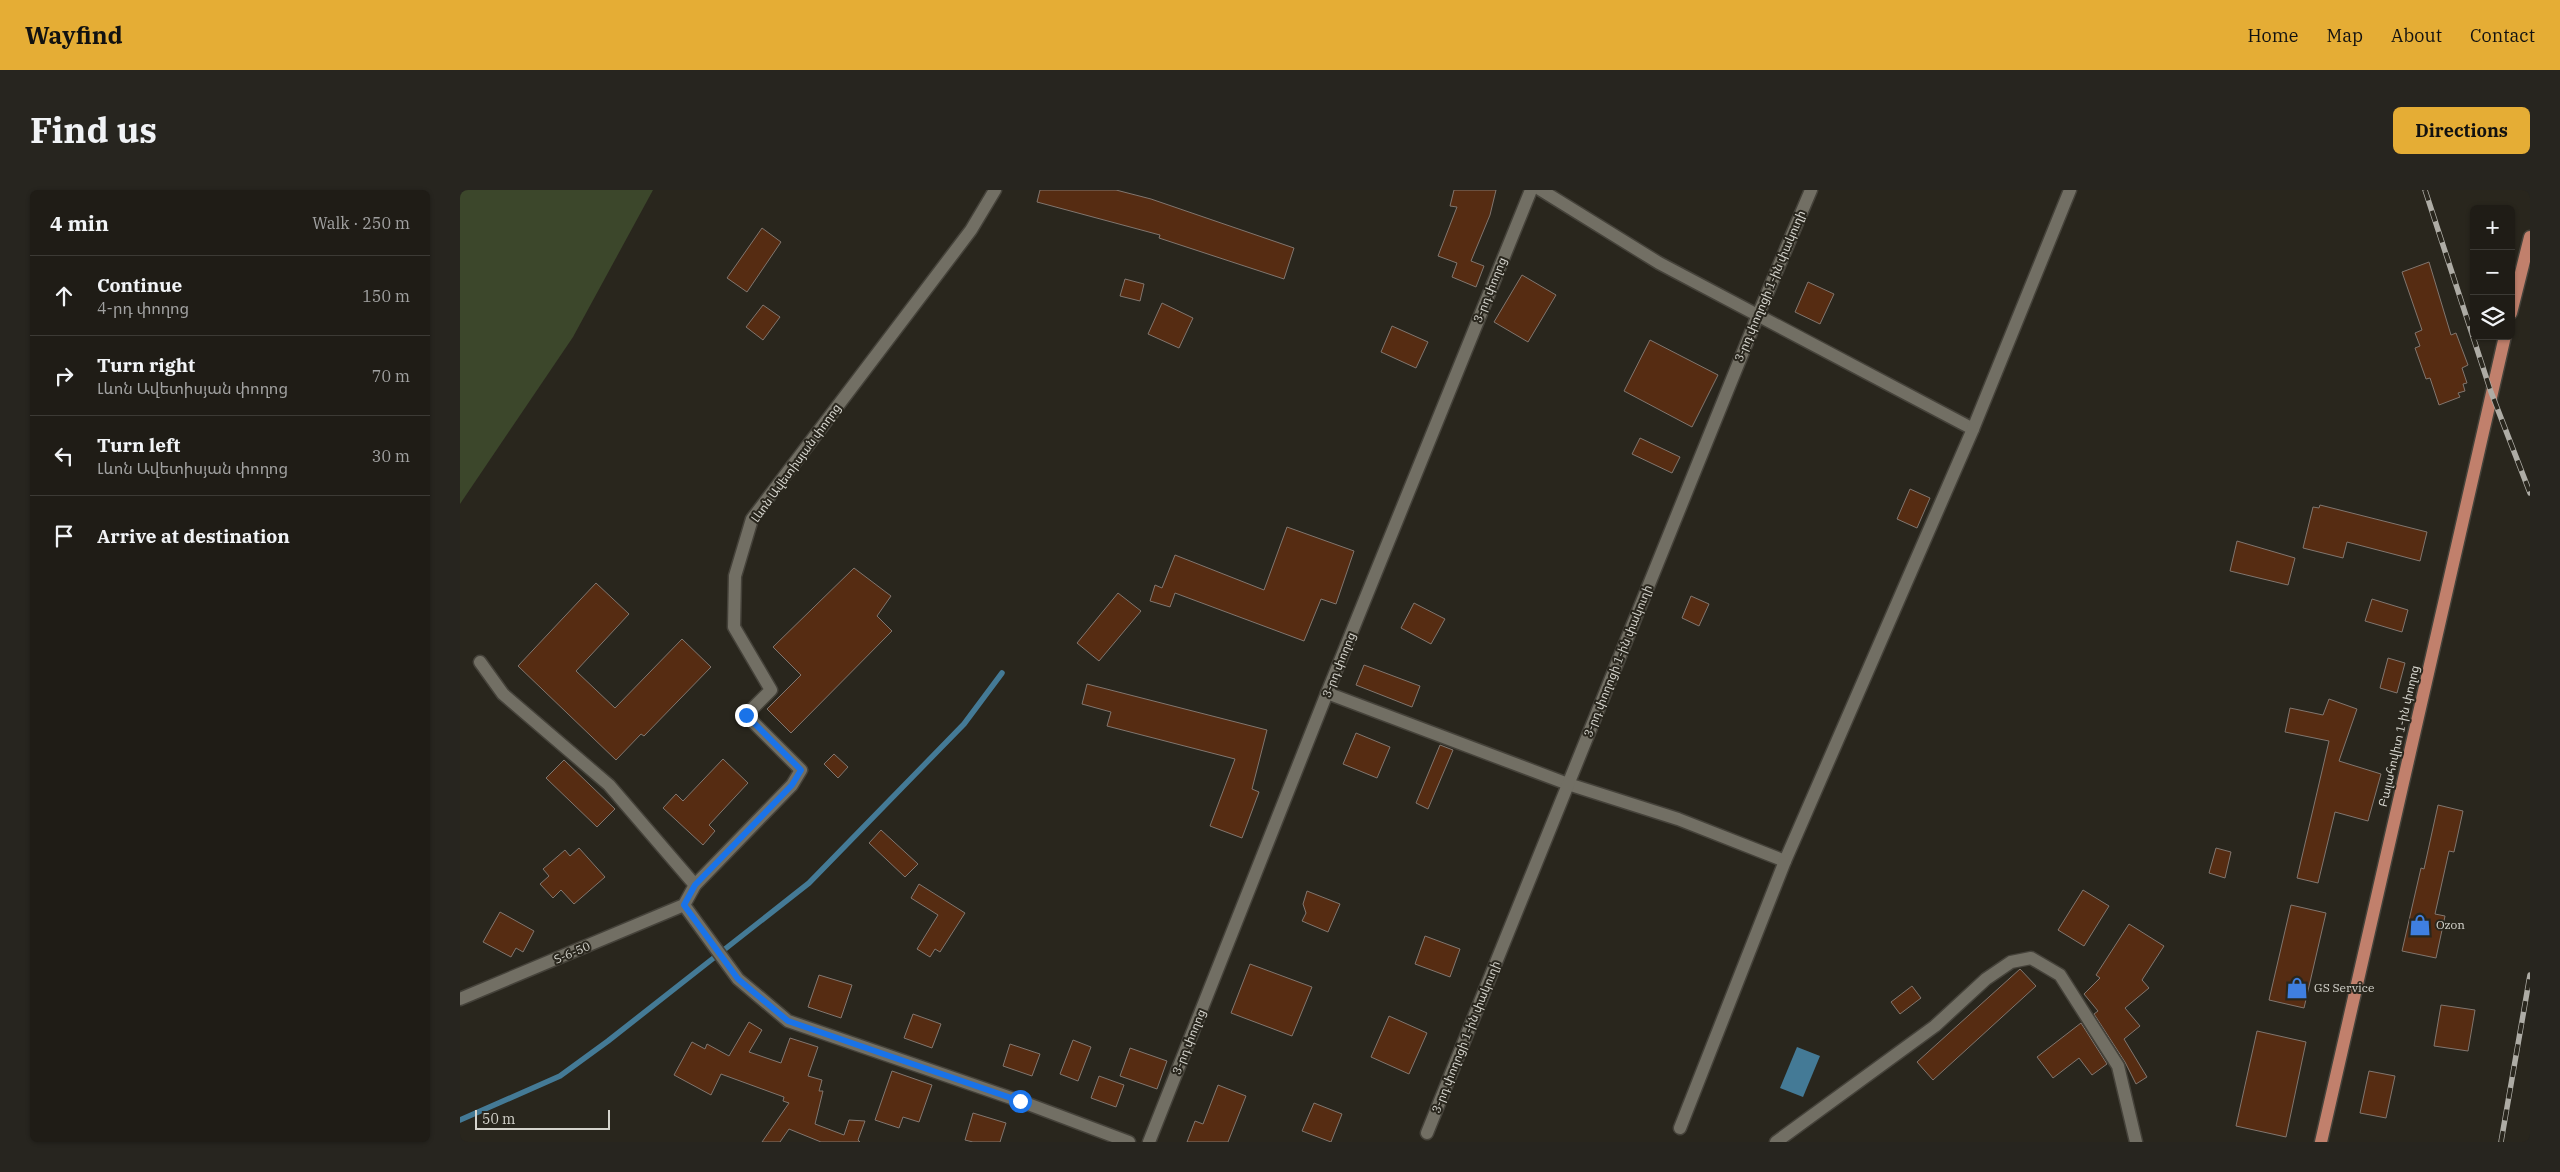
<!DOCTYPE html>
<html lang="en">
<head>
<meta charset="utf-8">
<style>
  body { margin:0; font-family:"IBM Plex Serif","Noto Sans Armenian",serif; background:#27251f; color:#f1f3f6 }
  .controls { position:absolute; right:15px; top:15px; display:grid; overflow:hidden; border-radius:8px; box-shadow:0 1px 4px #0004 }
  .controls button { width:45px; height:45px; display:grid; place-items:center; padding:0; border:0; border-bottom:1px solid #3c3a35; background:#1f1c16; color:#f1f3f6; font:25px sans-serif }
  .scale { position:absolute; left:15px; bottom:12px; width:135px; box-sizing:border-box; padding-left:5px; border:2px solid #d5d4cd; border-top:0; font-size:14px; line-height:18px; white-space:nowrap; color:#d5d4cd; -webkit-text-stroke:4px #29261d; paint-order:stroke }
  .stop { position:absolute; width:15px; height:15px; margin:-11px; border:4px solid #1a73e8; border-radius:50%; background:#fff }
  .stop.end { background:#1a73e8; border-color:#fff; box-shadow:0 1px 5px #0008 }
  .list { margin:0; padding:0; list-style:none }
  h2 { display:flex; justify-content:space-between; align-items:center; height:65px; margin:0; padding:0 20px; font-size:21px }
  h2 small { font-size:16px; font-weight:400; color:#a1a1a1 }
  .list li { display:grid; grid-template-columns:32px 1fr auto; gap:15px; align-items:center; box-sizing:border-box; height:80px; padding:0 20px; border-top:1px solid #3c3a35 }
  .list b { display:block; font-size:19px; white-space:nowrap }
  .list p { margin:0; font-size:16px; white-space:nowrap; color:#a1a1a1 }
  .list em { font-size:16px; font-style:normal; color:#a1a1a1 }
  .icon { flex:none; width:28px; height:28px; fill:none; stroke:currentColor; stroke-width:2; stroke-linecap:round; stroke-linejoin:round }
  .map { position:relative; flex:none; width:2070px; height:952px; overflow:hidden; border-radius:8px }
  header { display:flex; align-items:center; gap:30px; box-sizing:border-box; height:70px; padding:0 25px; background:#e5ad35; color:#111 }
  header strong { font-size:24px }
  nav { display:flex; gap:28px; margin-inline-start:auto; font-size:18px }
  .intro { display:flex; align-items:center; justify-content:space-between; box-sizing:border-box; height:120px; padding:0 30px }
  h1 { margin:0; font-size:35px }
  .button { padding:12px 22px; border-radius:8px; background:#e5ad35; color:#111; font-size:18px; font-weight:700 }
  main { display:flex; gap:30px; padding:0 30px }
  aside { flex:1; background:#1f1c16; border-radius:8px; box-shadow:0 1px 4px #0004 }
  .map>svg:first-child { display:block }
  .green { fill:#3c472b }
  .water { fill:#447a96 }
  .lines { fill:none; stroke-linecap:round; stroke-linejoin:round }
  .stream { stroke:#447a96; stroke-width:5.5 }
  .building { fill:#562c12; stroke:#81766f }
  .minor-casing { stroke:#45423a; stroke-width:15 }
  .tertiary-casing { stroke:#45423a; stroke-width:15 }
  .primary-casing { stroke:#45423a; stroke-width:15 }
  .minor { stroke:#726f64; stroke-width:12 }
  .tertiary { stroke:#726f64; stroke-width:12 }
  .primary { stroke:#c1806c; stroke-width:12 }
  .rail-casing { stroke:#aeaca5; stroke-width:5.5 }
  .rail { stroke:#29261d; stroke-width:4; stroke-dasharray:11; stroke-linecap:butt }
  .route { stroke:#1a73e8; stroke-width:6 }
  .labels { text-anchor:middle; stroke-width:4; stroke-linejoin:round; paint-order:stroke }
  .street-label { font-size:12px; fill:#d5d4cd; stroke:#29261d }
  .poi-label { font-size:12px; fill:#d5d4cd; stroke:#29261d; text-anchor:start }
</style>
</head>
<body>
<header>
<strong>Wayfind</strong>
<nav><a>Home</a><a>Map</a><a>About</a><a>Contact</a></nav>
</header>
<div class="intro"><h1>Find us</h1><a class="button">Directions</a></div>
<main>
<aside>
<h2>4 min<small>Walk · 250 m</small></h2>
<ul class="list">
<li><svg class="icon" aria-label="ahead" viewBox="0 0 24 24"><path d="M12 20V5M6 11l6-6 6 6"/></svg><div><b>Continue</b><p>4-րդ փողոց</p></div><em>150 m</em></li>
<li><svg class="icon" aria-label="right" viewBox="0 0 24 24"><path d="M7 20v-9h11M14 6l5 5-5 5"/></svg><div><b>Turn right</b><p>Լևոն Ավետիսյան փողոց</p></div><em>70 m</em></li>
<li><svg class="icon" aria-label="left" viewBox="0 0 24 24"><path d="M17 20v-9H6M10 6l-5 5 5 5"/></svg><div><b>Turn left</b><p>Լևոն Ավետիսյան փողոց</p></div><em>30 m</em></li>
<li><svg class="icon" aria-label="arrive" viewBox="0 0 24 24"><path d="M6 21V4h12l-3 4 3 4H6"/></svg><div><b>Arrive at destination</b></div></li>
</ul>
</aside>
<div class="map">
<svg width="2070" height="952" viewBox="0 0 2070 952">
  <rect width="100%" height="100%" fill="#29261d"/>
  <path class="green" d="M 0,0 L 193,0 L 113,147 L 0,314 Z"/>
  <path class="water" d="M 1337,857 L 1360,866 L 1343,907 L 1320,898 Z"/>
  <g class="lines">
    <path class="stream" d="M 0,930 L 100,886 L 148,851 L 349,693 L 504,534 L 542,483"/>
  </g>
  <g class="building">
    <path d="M 580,0 L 656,0 L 691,9 L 834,58 L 824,89 L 699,48 L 700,45 L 577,12 Z"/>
    <path d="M 994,0 L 1036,0 L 1030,25 L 1011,71 L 1024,76 L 1016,97 L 992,87 L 997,73 L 978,66 L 997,17 L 990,16 Z"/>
    <path d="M 302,38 L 321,52 L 287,102 L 267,88 Z"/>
    <path d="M 1969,72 L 1991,145 L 1996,143 L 2008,175 L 2002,178 L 2007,193 L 2003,194 L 2005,201 L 1998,203 L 2000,207 L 1979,215 L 1970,188 L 1966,189 L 1955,158 L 1960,156 L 1955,143 L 1962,140 L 1942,82 Z"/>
    <path d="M 1062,85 L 1096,105 L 1068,152 L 1034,132 Z"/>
    <path d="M 665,89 L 684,94 L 680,111 L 660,106 Z"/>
    <path d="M 1348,92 L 1374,104 L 1360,134 L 1335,122 Z"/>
    <path d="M 702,113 L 733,128 L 719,158 L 688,144 Z"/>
    <path d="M 303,115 L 320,127 L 303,150 L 286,137 Z"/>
    <path d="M 932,136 L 968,152 L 956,178 L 921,162 Z"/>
    <path d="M 1190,150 L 1258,185 L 1232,237 L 1164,201 Z"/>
    <path d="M 1180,248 L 1220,267 L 1212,283 L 1172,264 Z"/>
    <path d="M 1450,299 L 1470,308 L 1457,338 L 1437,329 Z"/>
    <path d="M 1860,315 L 1967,342 L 1960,371 L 1887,352 L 1883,368 L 1843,358 L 1853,317 L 1859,318 Z"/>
    <path d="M 827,337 L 894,361 L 876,414 L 861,409 L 844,451 L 715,403 L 710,417 L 690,411 L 695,395 L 702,398 L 715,365 L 804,400 Z"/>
    <path d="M 1777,351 L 1835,368 L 1828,395 L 1770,381 Z"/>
    <path d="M 394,378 L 431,406 L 417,426 L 432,441 L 331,543 L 307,519 L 341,485 L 313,457 Z"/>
    <path d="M 136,393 L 169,424 L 116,481 L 155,518 L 222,449 L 251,477 L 184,546 L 181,544 L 156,570 L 58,476 Z"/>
    <path d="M 658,403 L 681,421 L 639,471 L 617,453 Z"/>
    <path d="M 1231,406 L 1249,414 L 1239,436 L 1222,428 Z"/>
    <path d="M 1912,409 L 1948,420 L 1942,442 L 1905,431 Z"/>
    <path d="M 954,413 L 985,429 L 971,454 L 941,438 Z"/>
    <path d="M 1928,468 L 1945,473 L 1937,503 L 1920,498 Z"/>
    <path d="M 904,475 L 960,496 L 952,517 L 896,495 Z"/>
    <path d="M 627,494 L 807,540 L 792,599 L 799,602 L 782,648 L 750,636 L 775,569 L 647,536 L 651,522 L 622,514 Z"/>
    <path d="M 1869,509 L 1897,519 L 1879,571 L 1921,584 L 1908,631 L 1875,622 L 1858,693 L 1837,688 L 1869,551 L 1825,542 L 1830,518 L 1863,525 Z"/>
    <path d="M 896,543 L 930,557 L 917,588 L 883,574 Z"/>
    <path d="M 980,555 L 993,560 L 968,619 L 956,613 Z"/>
    <path d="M 374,564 L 388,577 L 378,588 L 364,574 Z"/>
    <path d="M 263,569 L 288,593 L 249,635 L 255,641 L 243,655 L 203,618 L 216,604 L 223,611 Z"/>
    <path d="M 104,570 L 155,619 L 137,637 L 86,588 Z"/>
    <path d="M 1978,615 L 2003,621 L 1994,662 L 1989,661 L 1975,724 L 1985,726 L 1976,768 L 1942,761 L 1961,678 L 1964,679 Z"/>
    <path d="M 421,640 L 458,674 L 445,687 L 409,653 Z"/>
    <path d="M 119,658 L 145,687 L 114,714 L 101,700 L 93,708 L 80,694 L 89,686 L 83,679 L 105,660 L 110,666 Z"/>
    <path d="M 1756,658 L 1771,662 L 1765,688 L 1749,683 Z"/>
    <path d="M 459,694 L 505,723 L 480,762 L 475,759 L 470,767 L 457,759 L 478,725 L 451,708 Z"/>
    <path d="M 1623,700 L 1649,716 L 1624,756 L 1598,740 Z"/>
    <path d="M 847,701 L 880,714 L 868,742 L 842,731 L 846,723 L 843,714 Z"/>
    <path d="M 1831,715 L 1866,723 L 1844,818 L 1809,810 Z"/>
    <path d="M 40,722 L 74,741 L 63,762 L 56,758 L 51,767 L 23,752 Z"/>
    <path d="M 1669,734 L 1704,756 L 1682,790 L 1689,798 L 1665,818 L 1680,836 L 1664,849 L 1687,887 L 1676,894 L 1665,872 L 1634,824 L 1638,821 L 1624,804 L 1640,788 L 1636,785 Z"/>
    <path d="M 965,746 L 1000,759 L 990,787 L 955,774 Z"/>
    <path d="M 790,774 L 852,797 L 832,846 L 771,823 Z"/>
    <path d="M 1560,779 L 1576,796 L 1473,890 L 1457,872 Z"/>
    <path d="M 359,785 L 392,795 L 381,828 L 348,817 Z"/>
    <path d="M 1452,796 L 1461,808 L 1440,824 L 1431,812 Z"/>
    <path d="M 1981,815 L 2015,820 L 2008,861 L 1974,856 Z"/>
    <path d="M 453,824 L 481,834 L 472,858 L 444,848 Z"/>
    <path d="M 929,826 L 967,843 L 949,884 L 911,867 Z"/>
    <path d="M 289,832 L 302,840 L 289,862 L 321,873 L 330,848 L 358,857 L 348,886 L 362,890 L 359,901 L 363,901 L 355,934 L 384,945 L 389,930 L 405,931 L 398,950 L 400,952 L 361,952 L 329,939 L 320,952 L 302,952 L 329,913 L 323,911 L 324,907 L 261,884 L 251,905 L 214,885 L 232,852 L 245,859 L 247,854 L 269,866 Z"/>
    <path d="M 1621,833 L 1647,874 L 1632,885 L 1619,868 L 1593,888 L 1577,867 Z"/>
    <path d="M 1797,841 L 1846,852 L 1826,947 L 1776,936 Z"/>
    <path d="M 613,850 L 631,857 L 618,891 L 600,884 Z"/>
    <path d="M 550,854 L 580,864 L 572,886 L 543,876 Z"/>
    <path d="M 670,858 L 707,871 L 697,899 L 660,886 Z"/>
    <path d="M 432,881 L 472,895 L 459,932 L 443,927 L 439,938 L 415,930 Z"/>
    <path d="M 1909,881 L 1935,886 L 1926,928 L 1900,923 Z"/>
    <path d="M 639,886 L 664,895 L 656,917 L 631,908 Z"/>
    <path d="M 758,895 L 786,906 L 768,952 L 727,952 L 735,931 L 743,934 Z"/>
    <path d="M 854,913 L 882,924 L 871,952 L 842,941 Z"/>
    <path d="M 513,923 L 546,933 L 540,952 L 513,952 L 505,950 Z"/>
  </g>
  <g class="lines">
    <g class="minor-casing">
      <g id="minor">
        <path d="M 1081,0 L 1199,73 L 1513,239"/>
        <path d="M 20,472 L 43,504 L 149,595 L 235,695"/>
        <path d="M 867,503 L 1108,594 L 1218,629 L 1325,671"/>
        <path d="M 0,809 L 224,715 L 235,695 L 332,595 L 341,580 L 286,525 L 311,500 L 274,437 L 275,386 L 292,329 L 511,40 L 535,0"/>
        <path d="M 1220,938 L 1325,671 L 1513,239 L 1610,0"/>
        <path d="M 967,943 L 1298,125 L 1351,0"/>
        <path d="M 689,952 L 867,503 L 1071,0"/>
        <path d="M 1316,952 L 1475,836 L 1526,789 L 1551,772 L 1571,768 L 1600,785 L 1658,876 L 1676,952"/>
      </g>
    </g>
    <g class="tertiary-casing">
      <path id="tertiary" d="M 224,715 L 278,789 L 328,831 L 560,911 L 669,952"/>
    </g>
    <g class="primary-casing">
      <g id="primary">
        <path d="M 2051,123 L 2070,47"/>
        <path d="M 1861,952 L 2045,146"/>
      </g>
    </g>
    <use href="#minor" class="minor"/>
    <use href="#tertiary" class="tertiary"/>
    <use href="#primary" class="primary"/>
    <g class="rail-casing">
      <g id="rail">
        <path d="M 1965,0 L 2031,202 L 2070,303"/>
        <path d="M 2041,952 L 2070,785"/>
      </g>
    </g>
    <use href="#rail" class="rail"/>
  </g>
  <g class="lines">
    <path class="route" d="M 286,525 L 341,580 L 332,595 L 235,695 L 224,715 L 278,789 L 328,831 L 560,911"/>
  </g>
  <defs>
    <g id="shop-bare" transform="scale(1.725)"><path d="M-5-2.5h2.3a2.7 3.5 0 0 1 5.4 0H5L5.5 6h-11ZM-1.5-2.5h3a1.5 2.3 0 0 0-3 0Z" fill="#3f7fe0" stroke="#29261d" stroke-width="2.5" paint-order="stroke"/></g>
  </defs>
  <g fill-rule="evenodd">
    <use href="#shop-bare" x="1960" y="735"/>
    <use href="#shop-bare" x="1837" y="798"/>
  </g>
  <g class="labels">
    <g class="street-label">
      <text transform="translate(1310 96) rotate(-67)" y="4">3-րդ փողոցի 1-ին փակուղի</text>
      <text transform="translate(1030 100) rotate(-68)" y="4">3-րդ փողոց</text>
      <text transform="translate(336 273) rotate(-54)" y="4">Լևոն Ավետիսյան փողոց</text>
      <text transform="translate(1158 471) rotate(-68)" y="4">3-րդ փողոցի 1-ին փակուղի</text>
      <text transform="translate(879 475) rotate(-68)" y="4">3-րդ փողոց</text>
      <text transform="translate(1939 546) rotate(-77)" y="4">Բալահովիտ 1-ին փողոց</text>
      <text transform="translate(112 763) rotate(-23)" y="4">Տ-6-50</text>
      <text transform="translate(1006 847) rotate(-68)" y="4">3-րդ փողոցի 1-ին փակուղի</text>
      <text transform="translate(729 852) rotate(-68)" y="4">3-րդ փողոց</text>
    </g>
    <g class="poi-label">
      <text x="1976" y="739">Ozon</text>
      <text x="1854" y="802">GS Service</text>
    </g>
  </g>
</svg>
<div class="controls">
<button>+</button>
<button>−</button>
<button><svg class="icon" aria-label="layers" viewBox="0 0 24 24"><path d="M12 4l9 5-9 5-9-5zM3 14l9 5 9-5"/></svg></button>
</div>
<div class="scale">50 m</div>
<div class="stop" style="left:560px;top:911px"></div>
<div class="stop end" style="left:286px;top:525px"></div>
</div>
</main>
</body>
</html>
